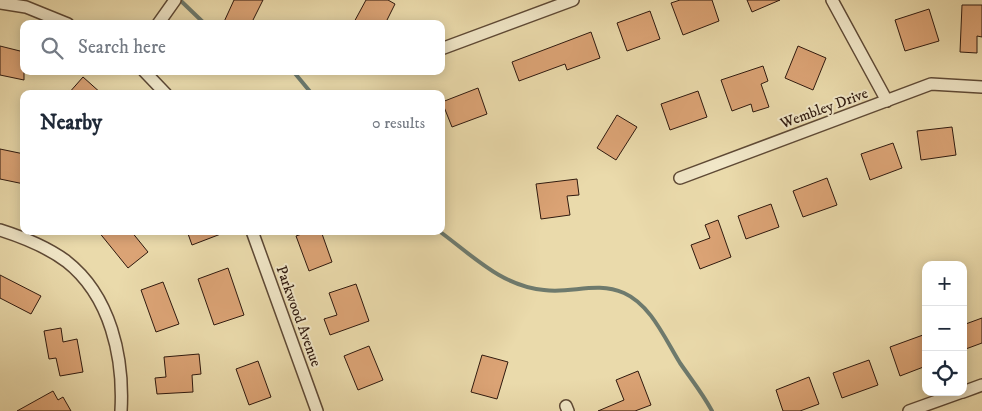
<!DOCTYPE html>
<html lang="en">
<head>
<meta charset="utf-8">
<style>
  body { margin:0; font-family:"IM FELL DW Pica",serif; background:#f2f2f3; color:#1f2937 }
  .controls { position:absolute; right:15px; bottom:15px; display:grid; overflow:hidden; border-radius:10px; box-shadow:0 2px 12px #0003 }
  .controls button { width:45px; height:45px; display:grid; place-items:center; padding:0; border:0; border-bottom:1px solid #e0e1e3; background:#fff; color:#1f2937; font:25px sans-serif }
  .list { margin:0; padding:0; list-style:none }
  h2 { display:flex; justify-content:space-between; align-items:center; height:65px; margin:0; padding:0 20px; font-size:21px }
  h2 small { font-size:16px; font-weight:400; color:#747a83 }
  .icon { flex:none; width:28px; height:28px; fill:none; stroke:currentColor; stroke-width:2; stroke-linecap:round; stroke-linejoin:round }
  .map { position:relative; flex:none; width:982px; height:411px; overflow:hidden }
  .search { position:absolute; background:#fff; box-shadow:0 2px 12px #0003; left:20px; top:20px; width:425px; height:55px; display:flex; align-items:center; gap:12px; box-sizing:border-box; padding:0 18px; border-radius:10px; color:#747a83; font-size:19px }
  .panel { position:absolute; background:#fff; box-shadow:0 2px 12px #0003; left:20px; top:90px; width:425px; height:145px; border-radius:10px }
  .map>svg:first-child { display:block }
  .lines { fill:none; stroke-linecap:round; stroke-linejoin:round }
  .stream { stroke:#6e7a6d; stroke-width:4 }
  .building { fill:#dba375; stroke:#2f190e }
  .street-casing { stroke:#5e4935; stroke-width:14 }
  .street { stroke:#f1e7c8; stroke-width:11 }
  .labels { text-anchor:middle; stroke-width:4; stroke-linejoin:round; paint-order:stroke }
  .street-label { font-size:15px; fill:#2f190e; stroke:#f1e7c8 }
</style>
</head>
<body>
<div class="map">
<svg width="982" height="411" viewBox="0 0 982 411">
  <rect width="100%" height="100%" fill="#eadaab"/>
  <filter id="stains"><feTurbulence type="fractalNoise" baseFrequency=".004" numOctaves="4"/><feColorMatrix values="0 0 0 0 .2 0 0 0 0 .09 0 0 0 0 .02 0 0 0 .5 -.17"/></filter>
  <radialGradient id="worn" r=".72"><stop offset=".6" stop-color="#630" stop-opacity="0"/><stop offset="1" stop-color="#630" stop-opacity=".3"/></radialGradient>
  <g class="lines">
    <g class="stream">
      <path d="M 180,0 L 205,24"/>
      <path d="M 293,71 L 312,94"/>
      <path d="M 439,231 C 472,255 501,286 544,290 C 572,294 596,281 624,293 C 651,305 665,339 680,363 C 691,379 703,394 712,411"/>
    </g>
  </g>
  <g class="building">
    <path d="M 234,0 L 263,0 L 251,24 L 223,24 Z"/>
    <path d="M 366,0 L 388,0 L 395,4 L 385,24 L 353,24 Z"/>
    <path d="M 680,0 L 712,0 L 719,21 L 683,35 L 671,3 Z"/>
    <path d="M 747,0 L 780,0 L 752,12 Z"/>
    <path d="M 962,5 L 982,5 L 982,37 L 977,36 L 977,53 L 960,52 Z"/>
    <path d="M 929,9 L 939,41 L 905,51 L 895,20 Z"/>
    <path d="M 650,11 L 660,39 L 627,51 L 617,23 Z"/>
    <path d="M 591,32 L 600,58 L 567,70 L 565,64 L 519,81 L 512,62 Z"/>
    <path d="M 0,46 L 24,52 L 24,80 L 0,75 Z"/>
    <path d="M 798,46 L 826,58 L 813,90 L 785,78 Z"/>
    <path d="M 763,66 L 768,81 L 761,84 L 769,107 L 753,112 L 751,104 L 732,111 L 721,80 Z"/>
    <path d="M 83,77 L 102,94 L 68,94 Z"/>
    <path d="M 478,88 L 487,114 L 452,127 L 442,102 Z"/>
    <path d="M 698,91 L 707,117 L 670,130 L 661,104 Z"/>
    <path d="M 617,115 L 637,127 L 616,160 L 597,148 Z"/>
    <path d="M 952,127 L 956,155 L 921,160 L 917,131 Z"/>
    <path d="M 893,143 L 902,168 L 870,180 L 861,154 Z"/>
    <path d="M 0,149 L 24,154 L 24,184 L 0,179 Z"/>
    <path d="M 827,178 L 837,205 L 803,217 L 793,191 Z"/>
    <path d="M 577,179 L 579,195 L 567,196 L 570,215 L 541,219 L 536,184 Z"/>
    <path d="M 771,204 L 779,227 L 746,239 L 738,216 Z"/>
    <path d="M 718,220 L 731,257 L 700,269 L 691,245 L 710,238 L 705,225 Z"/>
    <path d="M 98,231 L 131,231 L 148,252 L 128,268 Z"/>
    <path d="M 187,231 L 225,231 L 226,232 L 192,245 Z"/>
    <path d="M 310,231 L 321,231 L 332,262 L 309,271 L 296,236 Z"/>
    <path d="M 228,268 L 244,315 L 214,325 L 198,279 Z"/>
    <path d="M 0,275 L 41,296 L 31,314 L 0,298 Z"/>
    <path d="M 163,282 L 179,324 L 156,332 L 141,290 Z"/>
    <path d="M 356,284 L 369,321 L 330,335 L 324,319 L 337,315 L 329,293 Z"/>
    <path d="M 982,318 L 982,343 L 963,350 L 963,325 Z"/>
    <path d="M 61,328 L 63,342 L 77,339 L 83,372 L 60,376 L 56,358 L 49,359 L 44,331 Z"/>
    <path d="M 923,335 L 926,342 L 926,366 L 900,376 L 890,347 Z"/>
    <path d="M 369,346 L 383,380 L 358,390 L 344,356 Z"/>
    <path d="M 199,354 L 201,374 L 192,375 L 193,392 L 157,394 L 155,378 L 166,377 L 164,357 Z"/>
    <path d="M 482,355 L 508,362 L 497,399 L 471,392 Z"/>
    <path d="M 869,360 L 878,385 L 842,398 L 833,373 Z"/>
    <path d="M 258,361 L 271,397 L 249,405 L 236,369 Z"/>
    <path d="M 638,371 L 651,405 L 635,411 L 598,411 L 624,400 L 616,380 Z"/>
    <path d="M 809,377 L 819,404 L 800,411 L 783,411 L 776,390 Z"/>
    <path d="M 53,391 L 58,400 L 63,397 L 71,411 L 17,411 Z"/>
  </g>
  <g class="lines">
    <g class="street-casing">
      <g id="street">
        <path d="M 832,0 L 887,101"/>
        <path d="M 0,3 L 26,7 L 68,24"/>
        <path d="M 158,24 L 175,0"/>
        <path d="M 441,49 L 573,0"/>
        <path d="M 144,71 L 166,94"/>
        <path d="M 680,178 L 931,84 L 982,87"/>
        <path d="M 0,230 C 22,237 47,247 66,261 C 111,296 124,358 121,411"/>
        <path d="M 252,231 L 317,411"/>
        <path d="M 963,392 L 982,385"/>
        <path d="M 566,406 L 568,411"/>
        <path d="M 909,411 L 962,392"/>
      </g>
    </g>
    <use href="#street" class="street"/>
  </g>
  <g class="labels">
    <g class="street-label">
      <text transform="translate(824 108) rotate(-20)" y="5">Wembley Drive</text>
      <text transform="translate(299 316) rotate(70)" y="5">Parkwood Avenue</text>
    </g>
  </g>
  <rect width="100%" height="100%" filter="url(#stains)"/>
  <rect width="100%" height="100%" fill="url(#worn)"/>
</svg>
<div class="controls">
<button>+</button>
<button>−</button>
<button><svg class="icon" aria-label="locate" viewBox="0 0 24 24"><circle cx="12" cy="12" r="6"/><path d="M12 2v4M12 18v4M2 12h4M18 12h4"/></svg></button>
</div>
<div class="search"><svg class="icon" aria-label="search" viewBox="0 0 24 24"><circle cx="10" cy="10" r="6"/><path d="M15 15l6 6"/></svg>Search here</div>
<section class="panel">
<h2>Nearby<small>0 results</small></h2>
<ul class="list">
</ul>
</section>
</div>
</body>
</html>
